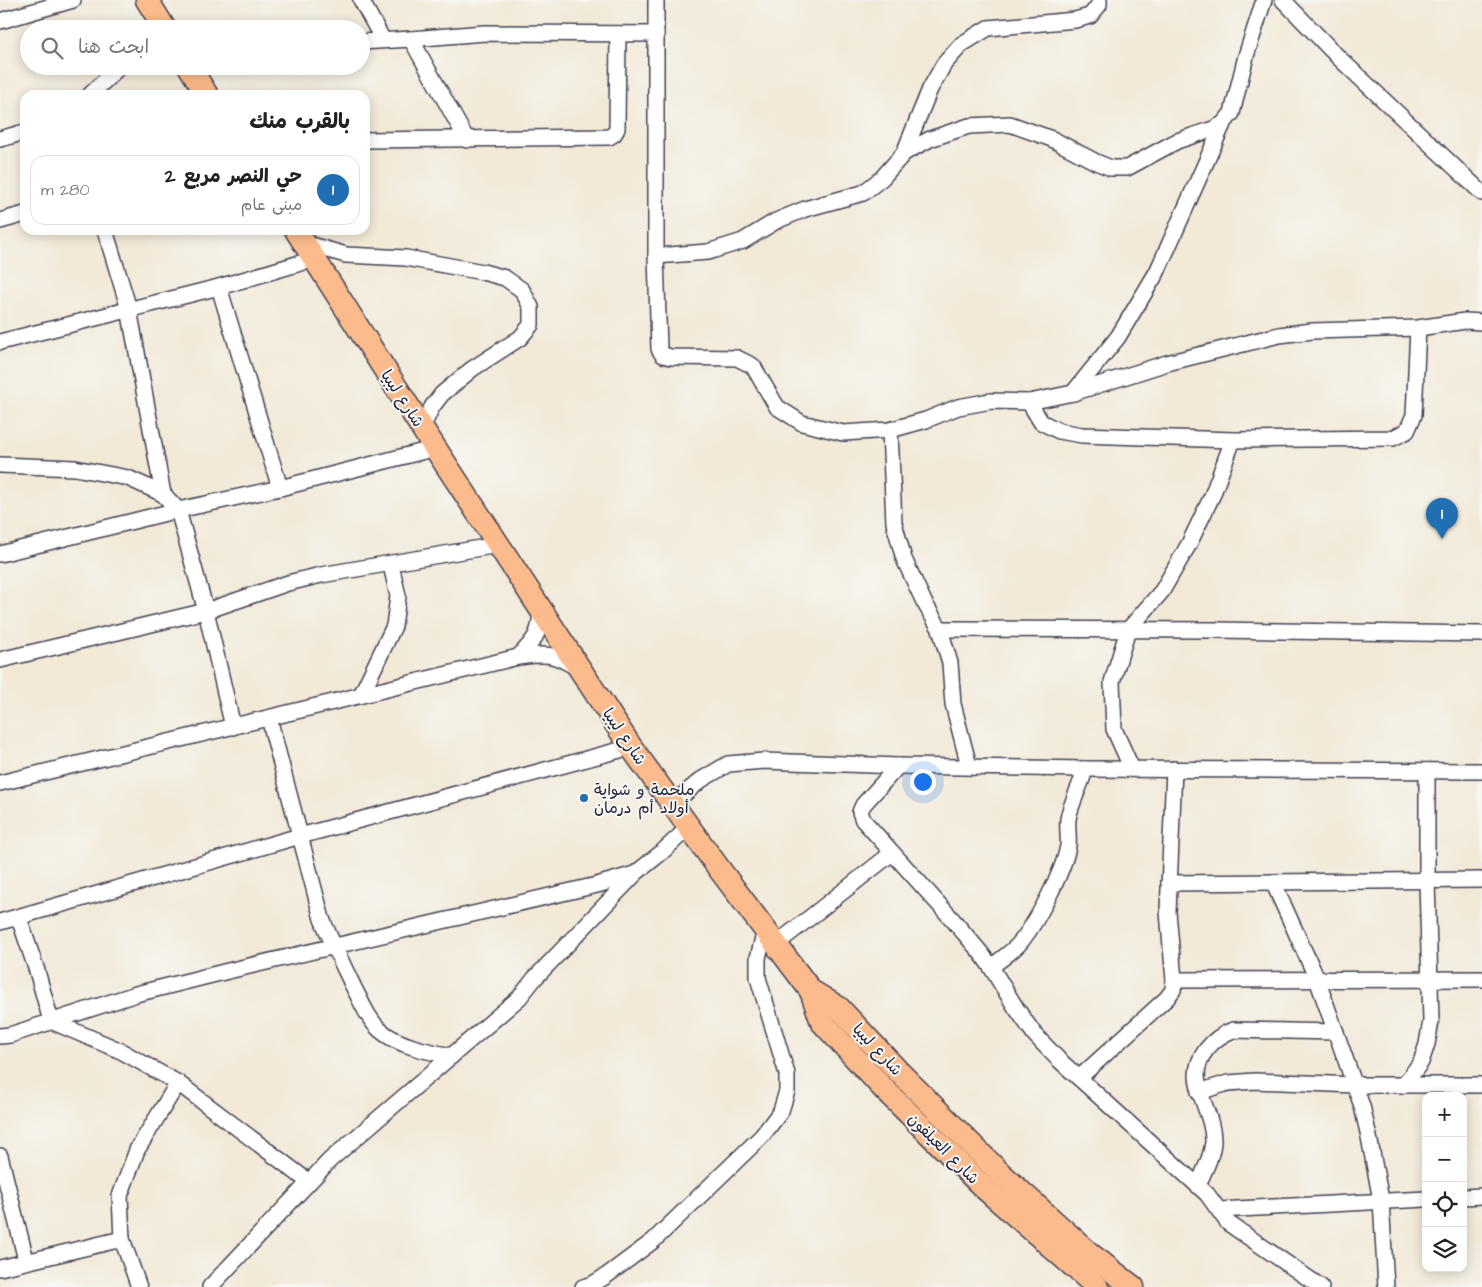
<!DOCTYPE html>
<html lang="ar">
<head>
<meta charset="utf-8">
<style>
  body { margin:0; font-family:"Architects Daughter","Playpen Sans Arabic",sans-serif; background:#f6f6f6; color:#222; direction:rtl }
  .controls { position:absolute; right:15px; bottom:15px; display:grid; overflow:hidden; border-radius:10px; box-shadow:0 2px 12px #0003 }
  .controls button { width:45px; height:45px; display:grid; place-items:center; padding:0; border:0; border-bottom:1px solid #e0e0e0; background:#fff; color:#222; font:25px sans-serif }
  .you { position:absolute; left:922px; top:781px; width:18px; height:18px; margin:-12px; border:4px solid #fff; border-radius:50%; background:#1a73e8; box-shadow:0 0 0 8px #1a73e833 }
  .badge { display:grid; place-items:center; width:32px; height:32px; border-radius:50%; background:#1f6fb2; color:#fff; font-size:16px; font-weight:700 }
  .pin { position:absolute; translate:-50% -41px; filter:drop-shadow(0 1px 2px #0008) }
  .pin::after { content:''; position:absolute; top:26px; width:18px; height:15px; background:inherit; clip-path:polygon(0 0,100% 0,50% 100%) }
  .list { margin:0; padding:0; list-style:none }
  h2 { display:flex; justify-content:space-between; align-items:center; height:65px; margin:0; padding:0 20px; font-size:21px }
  h2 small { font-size:16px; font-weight:400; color:#767676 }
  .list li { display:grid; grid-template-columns:32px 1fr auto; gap:15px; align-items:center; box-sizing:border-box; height:70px; margin:0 10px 10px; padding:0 10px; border:1px solid #e0e0e0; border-radius:15px }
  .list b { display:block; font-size:19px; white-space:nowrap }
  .list p { margin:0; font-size:16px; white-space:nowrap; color:#767676 }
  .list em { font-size:16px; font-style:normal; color:#767676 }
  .icon { flex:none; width:28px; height:28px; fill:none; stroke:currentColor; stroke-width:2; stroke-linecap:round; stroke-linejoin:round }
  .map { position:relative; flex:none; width:1482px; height:1287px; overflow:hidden; direction:ltr }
  .search { position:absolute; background:#fff; box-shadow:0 2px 12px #0003; left:20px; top:20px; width:350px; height:55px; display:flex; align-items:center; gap:12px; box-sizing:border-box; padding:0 18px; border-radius:28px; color:#767676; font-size:19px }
  .panel { position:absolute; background:#fff; box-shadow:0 2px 12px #0003; left:20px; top:90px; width:350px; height:145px; border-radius:15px; direction:rtl }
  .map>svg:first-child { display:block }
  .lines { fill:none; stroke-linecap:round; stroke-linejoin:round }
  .minor-casing { stroke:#414052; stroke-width:18 }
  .highway-casing { stroke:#414052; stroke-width:25 }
  .minor { stroke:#fff; stroke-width:15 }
  .highway { stroke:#fbbb8c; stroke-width:22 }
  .poi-dot { fill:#1f6fb2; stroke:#f6f6f2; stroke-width:2 }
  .labels { text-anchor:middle; stroke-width:4; stroke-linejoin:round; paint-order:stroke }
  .street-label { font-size:16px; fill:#22223b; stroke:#f6f6f2 }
  .poi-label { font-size:16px; fill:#22223b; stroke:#f6f6f2; text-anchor:start }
</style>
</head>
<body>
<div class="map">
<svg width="1482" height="1287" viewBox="0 0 1482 1287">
  <rect width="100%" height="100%" fill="#f6f6f2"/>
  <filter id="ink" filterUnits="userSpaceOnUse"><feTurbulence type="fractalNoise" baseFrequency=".02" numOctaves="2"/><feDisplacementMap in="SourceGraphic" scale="10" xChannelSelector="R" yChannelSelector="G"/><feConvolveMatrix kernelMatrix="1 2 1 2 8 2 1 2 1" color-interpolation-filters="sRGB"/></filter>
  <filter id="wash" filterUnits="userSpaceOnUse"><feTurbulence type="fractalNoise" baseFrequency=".0096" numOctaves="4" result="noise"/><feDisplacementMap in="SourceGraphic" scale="20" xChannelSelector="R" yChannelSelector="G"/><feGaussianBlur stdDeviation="1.12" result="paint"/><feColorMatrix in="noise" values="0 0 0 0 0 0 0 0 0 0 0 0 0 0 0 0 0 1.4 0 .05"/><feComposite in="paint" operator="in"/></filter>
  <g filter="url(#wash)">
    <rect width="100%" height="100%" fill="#f2e9d7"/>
  </g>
  <g filter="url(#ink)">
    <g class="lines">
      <g class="minor-casing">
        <g id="minor">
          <path d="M 361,0 L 383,40"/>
          <path d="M 656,0 L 656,256 L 659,349 L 663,355 L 671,357 L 737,358 L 753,366 L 777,407 L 802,423 L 843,433 L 890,430 L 926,420 L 958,407 L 991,401 L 1029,402 L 1073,393 L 1167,363 L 1279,335 L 1312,331 L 1418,328 L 1465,321 L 1482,322"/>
          <path d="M 1283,0 L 1338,57 L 1482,193"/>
          <path d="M 0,21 L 73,0"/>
          <path d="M 411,39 L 467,140"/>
          <path d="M 361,42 L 411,39 L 484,33 L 656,34"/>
          <path d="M 90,95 L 120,66"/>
          <path d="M 0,139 L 25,132"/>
          <path d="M 365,140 L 609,137 L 614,134 L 617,129 L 618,34"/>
          <path d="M 904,153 L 930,139 L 969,126 L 1010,124 L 1052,139 L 1096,162 L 1111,168 L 1127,168 L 1177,141 L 1213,129 L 1223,124"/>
          <path d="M 0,221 L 25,214"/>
          <path d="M 105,230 L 129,309 L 163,494"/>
          <path d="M 304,243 L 346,255 L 406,258 L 483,272 L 505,278 L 522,290 L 531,307 L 531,325 L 520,338 L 472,369 L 442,394 L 432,407 L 422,428"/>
          <path d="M 656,256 L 708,252 L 743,241 L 776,221 L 805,209 L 863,193 L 882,178 L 904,153 L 930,89 L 944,64 L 962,44 L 988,28 L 1075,20 L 1090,16 L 1099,5 L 1099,0"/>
          <path d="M 219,287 L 280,488"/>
          <path d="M 0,342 L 219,287 L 314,259"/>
          <path d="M 1073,393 L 1118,337 L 1157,272 L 1223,124 L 1232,113 L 1246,56 L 1264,0"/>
          <path d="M 1029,402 L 1041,422 L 1059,431 L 1082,435 L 1233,440 L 1393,438 L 1407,431 L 1414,415 L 1418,328"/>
          <path d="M 890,430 L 894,523 L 904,559 L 924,602 L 940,629 L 950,663 L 953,704 L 969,766"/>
          <path d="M 0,465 L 75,468 L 128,478 L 163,494 L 178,510 L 206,611 L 233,727"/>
          <path d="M 0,554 L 178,510 L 280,488 L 436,448"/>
          <path d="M 940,629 L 1217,630 L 1482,634"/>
          <path d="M 518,657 C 534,641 542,632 540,609"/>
          <path d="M 0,660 L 206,611 L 288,583 L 321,575 L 498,545"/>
          <path d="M 361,695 L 394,626 L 398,596 L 391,565"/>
          <path d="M 269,718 L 322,919 C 332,943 343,965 354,988 C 362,1003 368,1019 380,1030 C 398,1046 430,1052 452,1056"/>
          <path d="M 898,766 L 863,805 L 860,812 L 863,820 L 953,920 L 981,953 L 991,967 L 1016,1008 L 1035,1035 L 1058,1059 L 1207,1194 L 1228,1223 L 1321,1287"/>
          <path d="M 1132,769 L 1114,729 L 1112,682 L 1128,630 L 1162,591 L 1189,544 L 1212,496 L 1233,440"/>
          <path d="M 0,783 L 518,657 C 544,654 552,652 575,667"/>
          <path d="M 672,804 L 701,780 L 728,764 L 764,761 L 898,766 L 1085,769 L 1482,771"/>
          <path d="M 1273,882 L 1317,979 L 1362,1106 L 1369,1137 L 1381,1200 L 1386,1287"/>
          <path d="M 1169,883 L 1482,880"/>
          <path d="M 19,918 L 37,971 L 51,1021"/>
          <path d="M 0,922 L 300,836 L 631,747"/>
          <path d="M 775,945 L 892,853"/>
          <path d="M 991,967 C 1000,960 1010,953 1018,945 C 1035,926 1064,871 1068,846 C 1069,837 1067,828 1068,819 C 1071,802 1081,786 1085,769"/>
          <path d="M 1174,980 L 1482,979"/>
          <path d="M 51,1021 L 121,1051 L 178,1083 L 309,1182"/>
          <path d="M 0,1036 L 10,1035 L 136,994 L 228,971 L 597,885 L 635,874"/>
          <path d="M 1079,1078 L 1167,998 L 1173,990 L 1174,980 L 1168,912 L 1174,769"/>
          <path d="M 1404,1085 L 1421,1062 L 1427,1044 L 1431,1021 L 1427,881 L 1427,771"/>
          <path d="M 1199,1092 L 1228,1083 L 1255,1081 L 1355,1085 L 1482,1085"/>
          <path d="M 0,1156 L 26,1260"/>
          <path d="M 1198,1185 C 1204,1171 1212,1157 1213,1142 C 1214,1108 1182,1081 1206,1050 C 1213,1041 1222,1034 1233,1030 L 1336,1032"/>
          <path d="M 1463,1197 L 1482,1196"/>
          <path d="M 1219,1210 L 1426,1199"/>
          <path d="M 0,1268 L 122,1239"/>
          <path d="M 139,1287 L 122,1239 L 120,1196 L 137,1150 L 178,1083"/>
          <path d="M 210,1287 L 330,1160 L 519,998 L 535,978 L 636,873 L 661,853 L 689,827"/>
          <path d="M 583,1287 L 593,1284 L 606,1276 L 653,1241 L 762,1136 L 781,1111 L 787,1091 L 787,1074 L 758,978 L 758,958 L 765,930"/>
        </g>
      </g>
      <g class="highway-casing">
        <g id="highway">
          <path d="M 147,0 L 165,29"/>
          <path d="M 189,66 L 207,95"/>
          <path d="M 296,230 L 422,428 L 631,747 L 720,870 L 811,991 L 839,1008 L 898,1071 L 998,1171 L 1090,1254 L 1133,1287"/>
          <path d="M 811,991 L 822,1022 L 883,1088 L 982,1186 L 1097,1287"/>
        </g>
      </g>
      <use href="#minor" class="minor"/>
      <use href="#highway" class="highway"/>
    </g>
  </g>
  <circle class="poi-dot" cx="584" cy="798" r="5"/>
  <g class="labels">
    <g class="street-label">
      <text transform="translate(403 398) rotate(57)" y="6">شارع ليبيا</text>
      <text transform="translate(625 736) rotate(56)" y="6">شارع ليبيا</text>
      <text transform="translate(878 1049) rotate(47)" y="6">شارع ليبيا</text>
      <text transform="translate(944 1148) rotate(45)" y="6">شارع العيلفون</text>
    </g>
    <g class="poi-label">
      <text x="594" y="795">ملحمة و شواية<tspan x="594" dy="18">أولاد أم درمان</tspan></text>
    </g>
  </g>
</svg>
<div class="controls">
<button>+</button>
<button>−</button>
<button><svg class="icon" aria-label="locate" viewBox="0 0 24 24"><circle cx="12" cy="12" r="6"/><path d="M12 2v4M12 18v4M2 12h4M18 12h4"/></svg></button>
<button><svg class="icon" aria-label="layers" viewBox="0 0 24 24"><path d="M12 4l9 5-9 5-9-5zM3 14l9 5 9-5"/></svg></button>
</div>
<div class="you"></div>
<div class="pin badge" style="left:1442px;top:539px">1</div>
<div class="search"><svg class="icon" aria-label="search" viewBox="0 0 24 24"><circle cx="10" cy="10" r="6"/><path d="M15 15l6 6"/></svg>ابحث هنا</div>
<section class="panel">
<h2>بالقرب منك<small></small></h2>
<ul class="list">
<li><span class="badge">1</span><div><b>حي النصر مربع 2</b><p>مبنى عام</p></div><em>280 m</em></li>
</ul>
</section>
</div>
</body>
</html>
